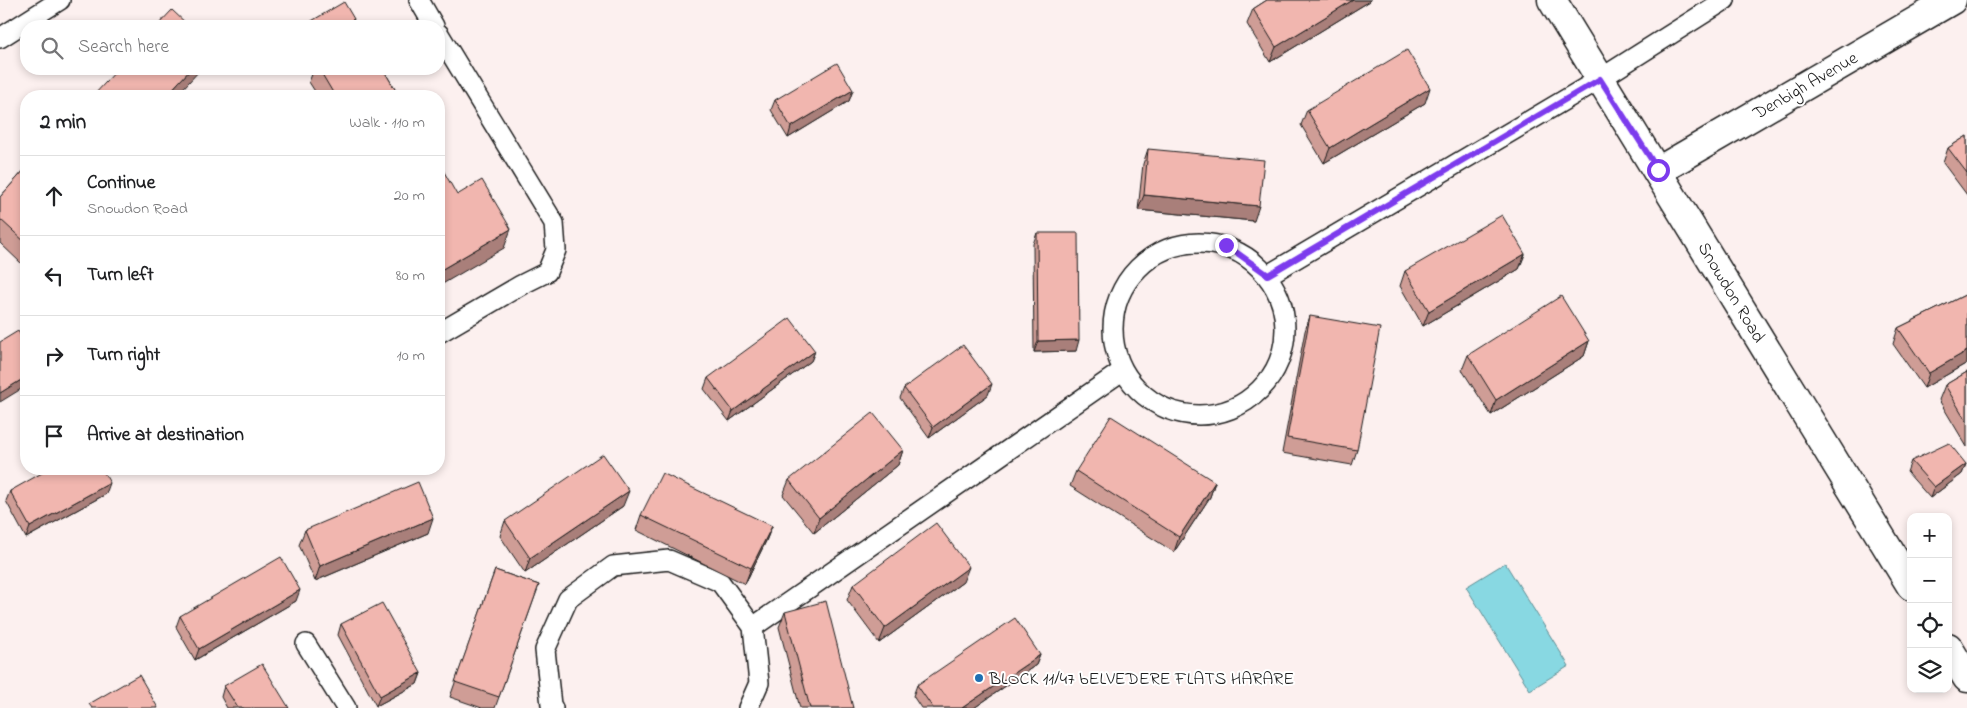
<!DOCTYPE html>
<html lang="en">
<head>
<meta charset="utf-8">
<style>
  body { margin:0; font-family:"Indie Flower",sans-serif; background:#f2f2f2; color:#202124 }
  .controls { position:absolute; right:15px; bottom:15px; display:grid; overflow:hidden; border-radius:10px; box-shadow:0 2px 8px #0003 }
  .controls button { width:45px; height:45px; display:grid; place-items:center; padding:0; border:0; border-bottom:1px solid #e0e0e0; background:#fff; color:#202124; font:25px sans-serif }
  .stop { position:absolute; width:15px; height:15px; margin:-11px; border:4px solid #7c3aed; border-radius:50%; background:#fff }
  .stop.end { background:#7c3aed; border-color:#fff; box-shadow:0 1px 5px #0008 }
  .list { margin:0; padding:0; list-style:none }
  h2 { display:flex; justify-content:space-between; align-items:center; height:65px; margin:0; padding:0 20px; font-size:21px }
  h2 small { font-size:16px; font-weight:400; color:#757577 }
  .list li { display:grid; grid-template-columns:32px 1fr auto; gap:15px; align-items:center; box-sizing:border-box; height:80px; padding:0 20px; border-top:1px solid #e0e0e0 }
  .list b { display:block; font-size:19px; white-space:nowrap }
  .list p { margin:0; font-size:16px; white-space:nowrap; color:#757577 }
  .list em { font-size:16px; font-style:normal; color:#757577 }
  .icon { flex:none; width:28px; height:28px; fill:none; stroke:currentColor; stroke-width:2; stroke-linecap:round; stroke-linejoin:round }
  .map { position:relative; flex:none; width:1967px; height:708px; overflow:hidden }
  .search { position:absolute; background:#fff; box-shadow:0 2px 8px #0003; left:20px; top:20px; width:425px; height:55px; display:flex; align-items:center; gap:12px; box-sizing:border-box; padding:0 18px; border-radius:20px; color:#757577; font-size:19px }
  .panel { position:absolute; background:#fff; box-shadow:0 2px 8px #0003; left:20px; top:90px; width:425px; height:385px; border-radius:20px }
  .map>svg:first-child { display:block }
  .water { fill:#88d8e2; stroke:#5d8d93 }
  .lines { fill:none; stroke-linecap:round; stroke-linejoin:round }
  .lane-casing { stroke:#1c1c1c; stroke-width:22 }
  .street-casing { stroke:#1c1c1c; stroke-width:31 }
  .lane { stroke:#fff; stroke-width:19 }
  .street { stroke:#fff; stroke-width:28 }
  .wall { fill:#cf9d96; stroke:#1c1c1c }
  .shaded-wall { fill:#a97f7a; stroke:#1c1c1c }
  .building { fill:#f1b6af; stroke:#1c1c1c }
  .route { stroke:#7c3aed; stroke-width:6 }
  .poi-dot { fill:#1f6fb2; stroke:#fff; stroke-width:2 }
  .labels { text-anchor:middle; stroke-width:4; stroke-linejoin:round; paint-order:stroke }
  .street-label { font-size:18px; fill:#1c1c1c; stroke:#fff }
  .poi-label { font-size:18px; fill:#1c1c1c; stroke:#fff; text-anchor:start }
</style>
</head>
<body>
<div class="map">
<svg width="1967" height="708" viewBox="0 0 1967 708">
  <rect width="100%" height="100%" fill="#fcf0ef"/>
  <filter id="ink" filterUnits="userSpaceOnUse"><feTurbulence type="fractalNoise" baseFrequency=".02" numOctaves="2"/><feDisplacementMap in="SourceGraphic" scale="10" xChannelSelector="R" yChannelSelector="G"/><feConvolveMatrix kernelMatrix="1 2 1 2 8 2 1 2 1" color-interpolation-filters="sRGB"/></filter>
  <g filter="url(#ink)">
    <path class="water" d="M 1505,563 L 1569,666 L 1530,690 L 1466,587 Z"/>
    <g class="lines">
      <g class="lane-casing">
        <g id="lane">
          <path d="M 419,0 L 434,26"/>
          <path d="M 439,34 L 554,223 L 556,250 L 547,272 L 521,285 L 439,333"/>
          <path d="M 0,38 L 60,0"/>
          <circle cx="1199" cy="329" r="86"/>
          <path d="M 1268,275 L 1600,79 L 1725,0"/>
          <path d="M 753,627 L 1122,371"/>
          <path d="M 306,644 L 346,708"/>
          <path d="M 553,708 L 551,705 L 545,650 L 568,599 L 613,566 L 669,560 L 720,582 L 753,627 L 759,683 L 748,708"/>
        </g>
      </g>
      <g class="street-casing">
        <g id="street">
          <path d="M 1552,0 L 1911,586"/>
          <path d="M 1658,171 L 1952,0"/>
          <path d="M 1948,647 L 1967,678"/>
        </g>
      </g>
      <use href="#lane" class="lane"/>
      <use href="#street" class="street"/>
    </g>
    <g class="wall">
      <path d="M 1267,0 L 1371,0 L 1370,1 L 1270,62 L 1247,24 L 1253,9 Z"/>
      <path d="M 314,69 L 383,69 L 399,96 L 318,96 L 309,82 Z"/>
      <path d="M 853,90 L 849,101 L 788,138 L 771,110 L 775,100 Z"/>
      <path d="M 1425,103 L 1324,163 L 1301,125 L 1307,110 Z"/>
      <path d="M 1967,136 L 1967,195 L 1943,163 L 1948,148 Z"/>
      <path d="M 1148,149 L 1254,221 L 1138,210 L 1143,164 Z"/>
      <path d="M 26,168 L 26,259 L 22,264 L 0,243 L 0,197 Z"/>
      <path d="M 1037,233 L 1076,351 L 1034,352 L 1033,244 Z"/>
      <path d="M 1525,254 L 1519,269 L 1423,326 L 1400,286 L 1405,271 Z"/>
      <path d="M 1967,294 L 1967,363 L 1924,388 L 1893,344 L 1898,328 Z"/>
      <path d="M 1310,316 L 1357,450 L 1352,465 L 1282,453 L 1305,331 Z"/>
      <path d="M 1589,341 L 1584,356 L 1491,415 L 1462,370 L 1468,355 Z"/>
      <path d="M 815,351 L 811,361 L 729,421 L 704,389 L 708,378 Z"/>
      <path d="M 1967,372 L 1967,447 L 1939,400 L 1945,385 Z"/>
      <path d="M 904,388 L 988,395 L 929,438 L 900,398 Z"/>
      <path d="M 903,450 L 898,465 L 814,533 L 783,495 L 789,480 Z"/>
      <path d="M 1911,461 L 1966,464 L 1962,474 L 1930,498 L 1907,472 Z"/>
      <path d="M 1076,471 L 1215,482 L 1210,497 L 1174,552 L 1070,486 Z"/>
      <path d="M 10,491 L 106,494 L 26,538 L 6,501 Z"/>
      <path d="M 623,506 L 525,573 L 500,536 L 505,521 Z"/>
      <path d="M 641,515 L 772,526 L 766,541 L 745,584 L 636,530 Z"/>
      <path d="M 305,530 L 428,533 L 315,581 L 299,545 Z"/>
      <path d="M 495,570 L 539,585 L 495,708 L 482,708 L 450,697 Z"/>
      <path d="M 963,582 L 879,643 L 847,600 L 853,585 Z"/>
      <path d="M 296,601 L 195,660 L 176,627 L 180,616 Z"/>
      <path d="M 785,612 L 853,708 L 800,708 L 779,627 Z"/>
      <path d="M 341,624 L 421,673 L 417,684 L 376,706 L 338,635 Z"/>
      <path d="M 1040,655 L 1036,665 L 974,708 L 921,708 L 913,696 L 917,685 Z"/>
      <path d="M 224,686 L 289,708 L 227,708 L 221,697 Z"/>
    </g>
    <g class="shaded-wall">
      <path d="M 1353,0 L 1371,0 L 1370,1 L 1270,62 L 1276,47 Z"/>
      <path d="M 354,19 L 352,24 L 348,26 L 341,26 Z"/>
      <path d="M 191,69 L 201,69 L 176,96 L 166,96 Z"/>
      <path d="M 1430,88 L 1425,103 L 1324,163 L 1330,148 Z"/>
      <path d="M 853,90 L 849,101 L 788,138 L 791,127 Z"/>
      <path d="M 1144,195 L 1259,206 L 1254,221 L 1138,210 Z"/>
      <path d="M 511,229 L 504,248 L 439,286 L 439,271 Z"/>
      <path d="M 26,253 L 26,259 L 22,264 Z"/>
      <path d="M 1525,254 L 1519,269 L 1423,326 L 1429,311 Z"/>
      <path d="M 1079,340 L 1076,351 L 1034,352 L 1038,341 Z"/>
      <path d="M 1589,341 L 1584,356 L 1491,415 L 1496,400 Z"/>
      <path d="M 815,351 L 811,361 L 729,421 L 733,411 Z"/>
      <path d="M 1967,351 L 1967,363 L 1924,388 L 1929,373 Z"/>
      <path d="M 26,377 L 26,386 L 0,402 L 0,393 Z"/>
      <path d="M 992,384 L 988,395 L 929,438 L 933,427 Z"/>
      <path d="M 903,450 L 898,465 L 814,533 L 819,518 Z"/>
      <path d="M 1966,464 L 1962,474 L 1930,498 L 1934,487 Z"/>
      <path d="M 1215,482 L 1210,497 L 1174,552 L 1179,537 Z"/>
      <path d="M 110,483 L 106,494 L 26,538 L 30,527 Z"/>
      <path d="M 629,491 L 623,506 L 525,573 L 530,558 Z"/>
      <path d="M 433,518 L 428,533 L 315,581 L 320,566 Z"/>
      <path d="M 772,526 L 766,541 L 745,584 L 751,568 Z"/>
      <path d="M 969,567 L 963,582 L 879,643 L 885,628 Z"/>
      <path d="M 300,590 L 296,601 L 195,660 L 199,649 Z"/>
      <path d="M 1040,655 L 1036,665 L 974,708 L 962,708 Z"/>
      <path d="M 421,673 L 417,684 L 376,706 L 380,696 Z"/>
    </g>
    <g class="building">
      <path d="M 1267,0 L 1353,0 L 1276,47 L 1253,9 Z"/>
      <path d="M 344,2 L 354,19 L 341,26 L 303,26 Z"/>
      <path d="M 172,10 L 189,26 L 157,26 Z"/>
      <path d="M 1407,50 L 1430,88 L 1330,148 L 1307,110 Z"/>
      <path d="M 837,63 L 853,90 L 791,127 L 775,100 Z"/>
      <path d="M 118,69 L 191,69 L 166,96 L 93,96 Z"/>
      <path d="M 319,69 L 383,69 L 399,96 L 335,96 Z"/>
      <path d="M 1967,136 L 1967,173 L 1948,148 Z"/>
      <path d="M 1148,149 L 1264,160 L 1259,206 L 1144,195 Z"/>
      <path d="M 439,163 L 457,195 L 482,180 L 511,229 L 439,271 Z"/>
      <path d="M 26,168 L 26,243 L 0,219 L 0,197 Z"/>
      <path d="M 1502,215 L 1525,254 L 1429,311 L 1405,271 Z"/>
      <path d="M 1037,233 L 1078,233 L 1079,340 L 1038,341 Z"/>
      <path d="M 1967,294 L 1967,351 L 1929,373 L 1898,328 Z"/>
      <path d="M 1561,296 L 1589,341 L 1496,400 L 1468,355 Z"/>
      <path d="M 1310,316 L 1380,328 L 1357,450 L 1287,438 Z"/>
      <path d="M 790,318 L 815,351 L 733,411 L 708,378 Z"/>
      <path d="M 18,331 L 26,344 L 26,377 L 0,393 L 0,342 Z"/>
      <path d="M 963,345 L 992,384 L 933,427 L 904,388 Z"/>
      <path d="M 1967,372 L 1967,422 L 1945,385 Z"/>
      <path d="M 873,413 L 903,450 L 819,518 L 789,480 Z"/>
      <path d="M 1111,416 L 1215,482 L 1179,537 L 1076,471 Z"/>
      <path d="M 1949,443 L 1966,464 L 1934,487 L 1911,461 Z"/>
      <path d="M 603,454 L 629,491 L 530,558 L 505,521 Z"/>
      <path d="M 49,469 L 102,469 L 110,483 L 30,527 L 10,491 Z"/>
      <path d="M 662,473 L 772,526 L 751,568 L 641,515 Z"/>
      <path d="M 418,482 L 433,518 L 320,566 L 305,530 Z"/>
      <path d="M 936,523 L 969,567 L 885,628 L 853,585 Z"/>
      <path d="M 281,557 L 300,590 L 199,649 L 180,616 Z"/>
      <path d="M 495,570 L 539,585 L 499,697 L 455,682 Z"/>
      <path d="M 826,601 L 853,708 L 810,708 L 785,612 Z"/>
      <path d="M 382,603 L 421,673 L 380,696 L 341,624 Z"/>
      <path d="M 1015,618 L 1040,655 L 962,708 L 933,708 L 917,685 Z"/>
      <path d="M 262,664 L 289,708 L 238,708 L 224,686 Z"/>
      <path d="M 139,675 L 158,708 L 92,708 L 89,704 Z"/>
    </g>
  </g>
  <g class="lines" filter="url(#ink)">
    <path class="route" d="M 1226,245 L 1268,275 L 1600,79 L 1658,170"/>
  </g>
  <circle class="poi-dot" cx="979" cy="678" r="5"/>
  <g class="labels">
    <g class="street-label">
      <text transform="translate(1805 85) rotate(-30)" y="6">Denbigh Avenue</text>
      <text transform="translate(1732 292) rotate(59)" y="6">Snowdon Road</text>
    </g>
    <g class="poi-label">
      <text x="989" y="684">BLOCK 11/47 bELVEDERE FLATS HARARE</text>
    </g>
  </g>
</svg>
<div class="controls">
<button>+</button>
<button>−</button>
<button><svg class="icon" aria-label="locate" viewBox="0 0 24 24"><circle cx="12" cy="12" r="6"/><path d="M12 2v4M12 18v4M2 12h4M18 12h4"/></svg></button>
<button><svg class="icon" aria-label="layers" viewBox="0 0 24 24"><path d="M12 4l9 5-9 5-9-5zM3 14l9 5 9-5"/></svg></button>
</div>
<div class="stop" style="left:1658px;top:170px"></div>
<div class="stop end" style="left:1226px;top:245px"></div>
<div class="search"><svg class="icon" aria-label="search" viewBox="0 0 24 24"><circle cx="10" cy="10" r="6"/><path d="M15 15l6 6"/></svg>Search here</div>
<section class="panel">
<h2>2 min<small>Walk · 110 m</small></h2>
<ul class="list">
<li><svg class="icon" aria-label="ahead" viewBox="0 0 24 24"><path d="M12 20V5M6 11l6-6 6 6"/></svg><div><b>Continue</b><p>Snowdon Road</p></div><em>20 m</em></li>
<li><svg class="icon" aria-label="left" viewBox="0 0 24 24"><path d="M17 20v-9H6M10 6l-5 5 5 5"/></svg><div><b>Turn left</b></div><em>80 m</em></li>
<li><svg class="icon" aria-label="right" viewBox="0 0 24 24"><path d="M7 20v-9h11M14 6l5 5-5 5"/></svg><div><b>Turn right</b></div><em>10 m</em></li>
<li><svg class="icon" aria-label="arrive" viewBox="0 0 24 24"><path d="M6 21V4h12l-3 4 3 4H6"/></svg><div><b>Arrive at destination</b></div></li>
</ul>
</section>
</div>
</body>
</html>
